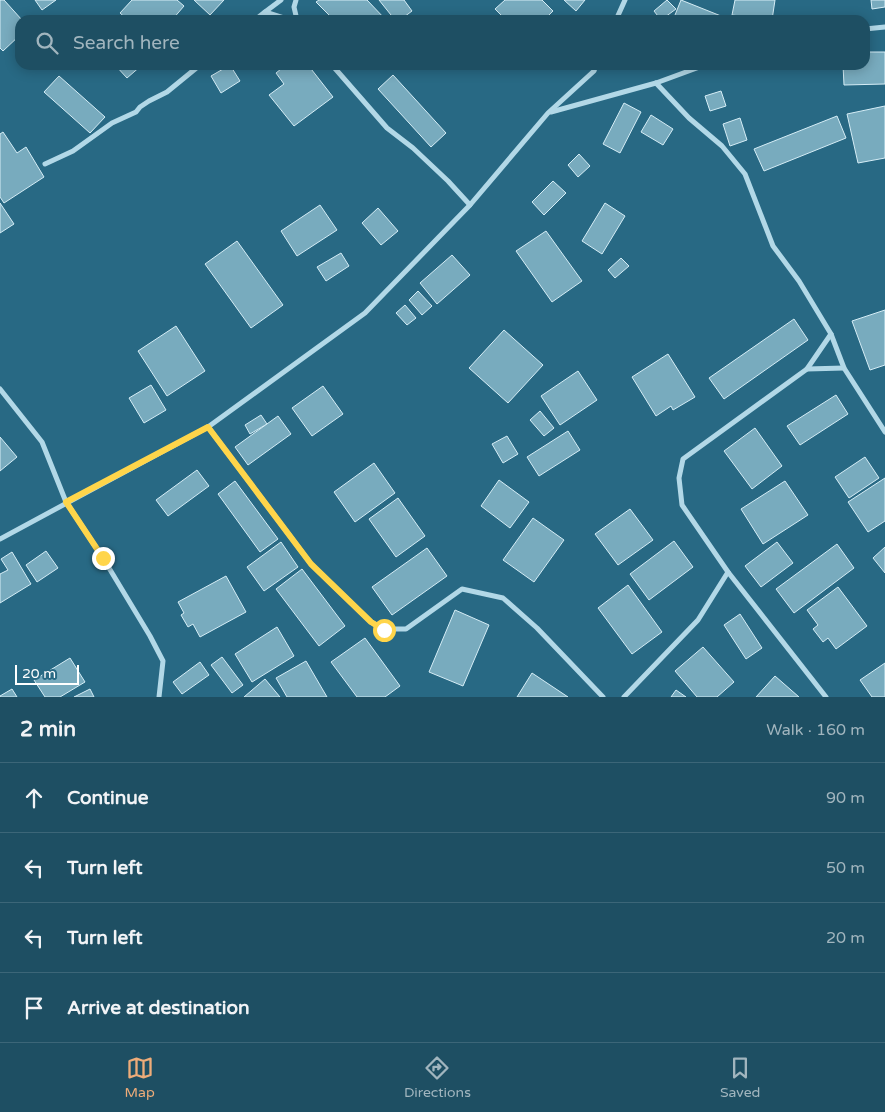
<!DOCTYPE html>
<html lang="en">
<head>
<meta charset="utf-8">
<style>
  body { margin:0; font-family:"Varela Round",sans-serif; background:#265669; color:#f1f3f6 }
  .scale { position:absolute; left:15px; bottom:12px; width:64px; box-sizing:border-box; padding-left:5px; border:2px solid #fff; border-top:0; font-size:14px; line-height:18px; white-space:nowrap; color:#fff; -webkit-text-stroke:4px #286984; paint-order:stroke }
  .stop { position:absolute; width:15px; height:15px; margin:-11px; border:4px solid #ffd54a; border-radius:50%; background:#fff }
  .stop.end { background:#ffd54a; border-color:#fff; box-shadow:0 1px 5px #0008 }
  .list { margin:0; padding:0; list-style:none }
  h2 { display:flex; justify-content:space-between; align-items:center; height:65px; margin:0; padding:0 20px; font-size:21px }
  h2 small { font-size:16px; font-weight:400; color:#a1b5be }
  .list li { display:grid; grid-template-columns:32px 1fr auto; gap:15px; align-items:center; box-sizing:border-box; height:70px; padding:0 20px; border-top:1px solid #3c6678 }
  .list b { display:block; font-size:19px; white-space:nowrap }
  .list em { font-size:16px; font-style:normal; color:#a1b5be }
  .icon { flex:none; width:28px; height:28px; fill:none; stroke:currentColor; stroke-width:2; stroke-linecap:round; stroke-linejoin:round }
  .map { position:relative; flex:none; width:885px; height:697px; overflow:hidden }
  .search { position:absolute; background:#1e4f63; box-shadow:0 2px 12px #0003; left:15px; right:15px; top:15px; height:55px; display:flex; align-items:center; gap:12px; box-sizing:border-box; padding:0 18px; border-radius:15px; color:#a1b5be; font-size:19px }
  .sheet { height:345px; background:#1e4f63 }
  nav { display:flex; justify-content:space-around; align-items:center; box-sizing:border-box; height:70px; border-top:1px solid #3c6678; background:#1e4f63; font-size:14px; color:#a1b5be }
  nav a { display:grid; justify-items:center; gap:2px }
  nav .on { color:#eeac79 }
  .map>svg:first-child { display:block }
  .building { fill:#78abbe; stroke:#d5edf6 }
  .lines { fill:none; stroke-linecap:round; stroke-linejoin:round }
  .minor { stroke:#b2d8e7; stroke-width:5 }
  .route { stroke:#ffd54a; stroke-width:6 }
</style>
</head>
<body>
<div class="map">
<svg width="885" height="697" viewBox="0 0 885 697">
  <rect width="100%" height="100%" fill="#286984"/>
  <g class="building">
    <path d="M 0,0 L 4,0 L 22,20 L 20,20 L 20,35 L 3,51 L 0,48 Z"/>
    <path d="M 35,0 L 56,0 L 42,10 Z"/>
    <path d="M 132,0 L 177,0 L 184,6 L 172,20 L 128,20 L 120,13 Z"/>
    <path d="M 194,0 L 224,0 L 210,15 Z"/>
    <path d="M 319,0 L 367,0 L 386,20 L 334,20 L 316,2 Z"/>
    <path d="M 379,0 L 404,0 L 412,11 L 400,20 L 395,20 Z"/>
    <path d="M 505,0 L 542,0 L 553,11 L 544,20 L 506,20 L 495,9 Z"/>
    <path d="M 564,0 L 585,0 L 576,11 Z"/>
    <path d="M 667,0 L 676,9 L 661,20 L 654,11 Z"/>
    <path d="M 681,0 L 721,16 L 720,20 L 673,20 Z"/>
    <path d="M 735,0 L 775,0 L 772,20 L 732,15 Z"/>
    <path d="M 871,0 L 885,0 L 885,7 L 872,9 Z"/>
    <path d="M 865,52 L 885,52 L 885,84 L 844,85 L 843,65 L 865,65 Z"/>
    <path d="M 115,65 L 142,65 L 127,78 Z"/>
    <path d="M 230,65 L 240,81 L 221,93 L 211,76 Z"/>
    <path d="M 286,65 L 308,65 L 333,97 L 294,126 L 269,95 L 284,84 L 276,73 Z"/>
    <path d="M 393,75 L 446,133 L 431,147 L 378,89 Z"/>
    <path d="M 59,76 L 105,117 L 90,133 L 44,92 Z"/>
    <path d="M 721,91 L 726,106 L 710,111 L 705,96 Z"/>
    <path d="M 624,103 L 641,112 L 620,153 L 603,144 Z"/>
    <path d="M 885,106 L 885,158 L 858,163 L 847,114 Z"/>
    <path d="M 651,115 L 673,129 L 663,145 L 641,132 Z"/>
    <path d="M 837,116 L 846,138 L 764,171 L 754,149 Z"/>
    <path d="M 740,118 L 747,140 L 730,146 L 723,124 Z"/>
    <path d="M 3,132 L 17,153 L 26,147 L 44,177 L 4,203 L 0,197 L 0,134 Z"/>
    <path d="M 579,154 L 590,166 L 578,177 L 568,165 Z"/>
    <path d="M 553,181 L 566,193 L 544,215 L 532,202 Z"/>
    <path d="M 0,203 L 14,224 L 0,233 Z"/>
    <path d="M 605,203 L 625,216 L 602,254 L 582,241 Z"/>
    <path d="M 320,205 L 337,230 L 297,256 L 281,231 Z"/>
    <path d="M 378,208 L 398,231 L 381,245 L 362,223 Z"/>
    <path d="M 546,231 L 582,281 L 552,302 L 516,251 Z"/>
    <path d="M 237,241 L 283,305 L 251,328 L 205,264 Z"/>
    <path d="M 341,253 L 349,266 L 326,281 L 317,267 Z"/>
    <path d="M 452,255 L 470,275 L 437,304 L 420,283 Z"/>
    <path d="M 621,258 L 629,266 L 615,278 L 608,270 Z"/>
    <path d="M 418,291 L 432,306 L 422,315 L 409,300 Z"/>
    <path d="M 405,305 L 416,318 L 407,325 L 396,313 Z"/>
    <path d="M 885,310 L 885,365 L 870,370 L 852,321 Z"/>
    <path d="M 794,319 L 808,340 L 724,399 L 709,378 Z"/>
    <path d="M 176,326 L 205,371 L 167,396 L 138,351 Z"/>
    <path d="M 504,330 L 543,365 L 508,403 L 469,368 Z"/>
    <path d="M 668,354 L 695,397 L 673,410 L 671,406 L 656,416 L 632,377 Z"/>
    <path d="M 578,371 L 597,400 L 560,425 L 541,396 Z"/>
    <path d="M 151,385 L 166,410 L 144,423 L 129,398 Z"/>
    <path d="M 323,386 L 343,414 L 312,436 L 292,408 Z"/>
    <path d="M 836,395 L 848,414 L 800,445 L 787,426 Z"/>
    <path d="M 540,411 L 554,428 L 544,436 L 530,420 Z"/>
    <path d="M 261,415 L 267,424 L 250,434 L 245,425 Z"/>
    <path d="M 278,416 L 291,434 L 248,465 L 235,447 Z"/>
    <path d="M 755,428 L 782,466 L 752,489 L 724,451 Z"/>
    <path d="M 568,431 L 580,450 L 539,476 L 527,457 Z"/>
    <path d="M 507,436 L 518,454 L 503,463 L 492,444 Z"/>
    <path d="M 0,437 L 17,457 L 0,471 Z"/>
    <path d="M 865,457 L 879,478 L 849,498 L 835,477 Z"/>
    <path d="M 374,463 L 395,493 L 355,522 L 334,492 Z"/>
    <path d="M 197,470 L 209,486 L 168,516 L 156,500 Z"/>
    <path d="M 885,478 L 885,521 L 868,532 L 848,502 Z"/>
    <path d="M 499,480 L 529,502 L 510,528 L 481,506 Z"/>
    <path d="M 235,481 L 278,539 L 260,552 L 218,494 Z"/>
    <path d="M 785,481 L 808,515 L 763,544 L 741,509 Z"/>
    <path d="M 398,498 L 425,536 L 396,557 L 369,519 Z"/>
    <path d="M 630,509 L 653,540 L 618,565 L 595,534 Z"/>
    <path d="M 533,518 L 564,540 L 534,582 L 503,560 Z"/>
    <path d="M 674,541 L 693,567 L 649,600 L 630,574 Z"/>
    <path d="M 281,542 L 298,567 L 264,591 L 247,567 Z"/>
    <path d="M 777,542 L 793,563 L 761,587 L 745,566 Z"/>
    <path d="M 837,544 L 854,568 L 794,613 L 776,589 Z"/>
    <path d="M 885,547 L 885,573 L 873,558 Z"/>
    <path d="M 427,548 L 447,576 L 392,615 L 372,587 Z"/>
    <path d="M 46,551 L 58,568 L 37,582 L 26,565 Z"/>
    <path d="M 12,552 L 31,584 L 0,603 L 0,574 L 8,570 L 1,559 Z"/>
    <path d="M 302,569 L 345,626 L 319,646 L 276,589 Z"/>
    <path d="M 226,576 L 246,612 L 200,637 L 193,624 L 188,627 L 181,615 L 184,613 L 178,602 Z"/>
    <path d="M 628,585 L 662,632 L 632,654 L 598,608 Z"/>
    <path d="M 838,587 L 867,626 L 836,649 L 828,638 L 823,642 L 813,629 L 818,625 L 807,610 Z"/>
    <path d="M 455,610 L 489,625 L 463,686 L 429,672 Z"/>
    <path d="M 740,614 L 762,648 L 746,659 L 724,625 Z"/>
    <path d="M 277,627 L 294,656 L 252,682 L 235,654 Z"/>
    <path d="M 365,638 L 400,686 L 385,697 L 357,697 L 331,662 Z"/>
    <path d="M 703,647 L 734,682 L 717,697 L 697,697 L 675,671 Z"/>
    <path d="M 222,657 L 243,685 L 232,693 L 211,665 Z"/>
    <path d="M 70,658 L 85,682 L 60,697 L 45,697 L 34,680 Z"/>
    <path d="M 306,661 L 327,697 L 287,697 L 276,678 Z"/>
    <path d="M 200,662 L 209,675 L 182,694 L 173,682 Z"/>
    <path d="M 885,663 L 885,697 L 872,697 L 860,680 Z"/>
    <path d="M 532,673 L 568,697 L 517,697 Z"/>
    <path d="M 775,676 L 799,697 L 756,697 Z"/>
    <path d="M 265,679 L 280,697 L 244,697 Z"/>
    <path d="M 12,689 L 17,697 L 0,697 L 0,696 Z"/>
    <path d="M 90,689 L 94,697 L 74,697 Z"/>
    <path d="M 676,690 L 686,697 L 671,697 Z"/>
  </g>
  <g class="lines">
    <g class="minor">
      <path d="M 296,0 L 294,7 L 297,20"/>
      <path d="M 265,12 L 281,0"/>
      <path d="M 255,20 L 265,12 L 290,20"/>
      <path d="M 616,20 L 625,0"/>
      <path d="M 865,29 L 885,27"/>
      <path d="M 332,65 L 387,128 L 413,148 L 448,181 L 470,205"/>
      <path d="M 656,83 L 689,118 L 722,146 L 745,174 L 773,246 L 799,281 L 831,334 L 844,368 L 885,432"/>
      <path d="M 551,112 L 656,83 L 705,65"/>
      <path d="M 45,164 L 73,151 L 112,123 L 136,112 L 140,107 L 149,101 L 167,92 L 200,65"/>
      <path d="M 807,369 L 844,368"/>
      <path d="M 0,389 L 42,442 L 66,502 L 103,558 L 150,636 L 163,661 L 159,697"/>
      <path d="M 208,427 L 311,564 L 371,622 L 384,629 L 406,629 L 462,589 L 503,598 L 537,628 L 603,697"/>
      <path d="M 0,539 L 208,427 L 365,313 L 470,205 L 548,113 L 594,71 L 596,65"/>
      <path d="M 624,697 L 698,620 L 728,572"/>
      <path d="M 826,697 L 728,572 L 682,505 L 679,478 L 683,459 L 807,369 L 831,334"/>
    </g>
  </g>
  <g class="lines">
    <path class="route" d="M 103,558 L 66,502 L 208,427 L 311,564 L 371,622 L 384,630"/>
  </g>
</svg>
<div class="scale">20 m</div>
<div class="stop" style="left:384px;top:630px"></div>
<div class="stop end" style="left:103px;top:558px"></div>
<div class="search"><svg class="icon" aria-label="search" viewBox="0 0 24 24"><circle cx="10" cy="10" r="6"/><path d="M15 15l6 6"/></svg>Search here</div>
</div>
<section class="sheet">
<h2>2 min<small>Walk · 160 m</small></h2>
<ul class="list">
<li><svg class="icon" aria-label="ahead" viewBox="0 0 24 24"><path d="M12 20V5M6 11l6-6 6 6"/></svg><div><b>Continue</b></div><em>90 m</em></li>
<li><svg class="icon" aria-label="left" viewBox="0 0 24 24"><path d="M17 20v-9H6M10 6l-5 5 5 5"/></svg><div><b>Turn left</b></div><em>50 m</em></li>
<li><svg class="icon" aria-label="left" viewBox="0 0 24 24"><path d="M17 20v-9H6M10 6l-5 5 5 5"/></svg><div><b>Turn left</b></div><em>20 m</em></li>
<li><svg class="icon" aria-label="arrive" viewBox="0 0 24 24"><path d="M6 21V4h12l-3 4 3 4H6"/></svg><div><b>Arrive at destination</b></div></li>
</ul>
</section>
<nav>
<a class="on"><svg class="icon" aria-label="map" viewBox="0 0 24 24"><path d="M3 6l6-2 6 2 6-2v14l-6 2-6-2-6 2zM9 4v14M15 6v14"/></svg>Map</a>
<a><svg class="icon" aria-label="directions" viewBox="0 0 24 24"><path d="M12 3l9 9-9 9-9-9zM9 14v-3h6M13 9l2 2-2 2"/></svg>Directions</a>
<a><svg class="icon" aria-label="saved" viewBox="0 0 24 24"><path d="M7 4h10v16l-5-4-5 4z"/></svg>Saved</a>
</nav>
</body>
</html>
